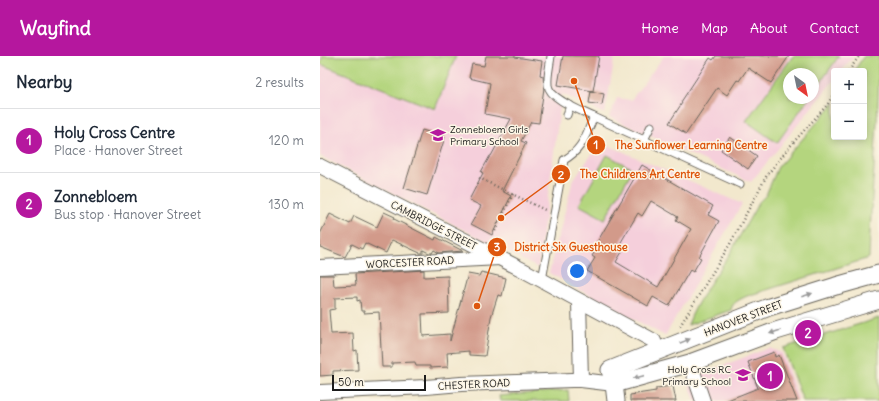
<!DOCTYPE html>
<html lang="en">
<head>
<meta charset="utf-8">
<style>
  body { margin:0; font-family:Delius,sans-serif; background:#f2f2f3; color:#1f2937 }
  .controls { position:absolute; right:12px; top:12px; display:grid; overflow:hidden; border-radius:4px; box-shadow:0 2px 10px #0003 }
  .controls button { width:36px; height:36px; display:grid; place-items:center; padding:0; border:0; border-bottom:1px solid #e0e1e3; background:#fff; color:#1f2937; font:20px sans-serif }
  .compass { position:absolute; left:463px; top:12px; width:36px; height:36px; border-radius:50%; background:#fff; box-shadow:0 2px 10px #0003; rotate:147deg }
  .scale { position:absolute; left:12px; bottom:10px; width:94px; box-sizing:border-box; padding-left:4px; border:2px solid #1c1c1c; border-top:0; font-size:11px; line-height:14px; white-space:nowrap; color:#1c1c1c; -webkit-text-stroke:3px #fcf5e5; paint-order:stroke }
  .you { position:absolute; left:257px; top:215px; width:14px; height:14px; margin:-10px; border:3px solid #fff; border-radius:50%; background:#1a73e8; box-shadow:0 0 0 6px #1a73e833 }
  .badge { display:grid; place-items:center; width:26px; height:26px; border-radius:50%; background:#b5179e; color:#fff; font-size:13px; font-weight:700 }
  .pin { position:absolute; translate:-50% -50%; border:2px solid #fff; box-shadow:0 1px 4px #0006 }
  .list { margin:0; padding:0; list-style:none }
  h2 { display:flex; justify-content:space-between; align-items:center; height:52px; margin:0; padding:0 16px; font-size:17px }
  h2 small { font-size:13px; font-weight:400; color:#747a83 }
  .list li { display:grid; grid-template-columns:26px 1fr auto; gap:12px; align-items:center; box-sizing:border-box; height:64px; padding:0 16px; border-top:1px solid #e0e1e3 }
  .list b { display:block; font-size:15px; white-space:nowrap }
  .list p { margin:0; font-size:13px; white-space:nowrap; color:#747a83 }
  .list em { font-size:13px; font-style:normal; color:#747a83 }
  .map { position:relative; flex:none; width:559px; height:345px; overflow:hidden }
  header { display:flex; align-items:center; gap:24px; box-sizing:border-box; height:56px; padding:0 20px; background:#b5179e; color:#fff }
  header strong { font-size:19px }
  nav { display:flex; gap:22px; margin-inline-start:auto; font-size:14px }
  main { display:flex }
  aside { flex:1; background:#fff }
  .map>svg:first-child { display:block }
  .built { fill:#f5cfdb; fill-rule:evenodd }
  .green { fill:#b4d57e; stroke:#68784d }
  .building { fill:#d29a8a; fill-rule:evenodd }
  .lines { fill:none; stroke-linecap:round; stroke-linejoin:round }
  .service-casing { stroke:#67635a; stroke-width:9 }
  .minor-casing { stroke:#67635a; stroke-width:16 }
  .tertiary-casing { stroke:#67635a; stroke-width:19 }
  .path { stroke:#67635a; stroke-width:2.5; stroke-dasharray:1 3; stroke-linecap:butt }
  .service { stroke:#fff; stroke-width:7 }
  .minor { stroke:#fff; stroke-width:14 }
  .tertiary { stroke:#fff; stroke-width:17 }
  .oneway { fill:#999 }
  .labels { text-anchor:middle; stroke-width:3; stroke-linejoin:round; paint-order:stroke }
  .poi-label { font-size:10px; fill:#1c1c1c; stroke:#fcf5e5; text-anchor:start }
  .street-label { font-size:10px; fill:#1c1c1c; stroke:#fcf5e5 }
  .leader { fill:none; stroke:#de560d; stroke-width:1.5 }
  .callout-dot { fill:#de560d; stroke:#fcf5e5; stroke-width:1.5 }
  .mark-label { font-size:12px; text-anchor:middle; font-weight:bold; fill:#fff }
  .callout-label { font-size:11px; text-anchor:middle; font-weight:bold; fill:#de560d; stroke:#fcf5e5; stroke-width:3; stroke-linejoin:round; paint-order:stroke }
</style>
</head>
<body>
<header>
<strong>Wayfind</strong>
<nav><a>Home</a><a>Map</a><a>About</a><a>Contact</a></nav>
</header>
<main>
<aside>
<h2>Nearby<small>2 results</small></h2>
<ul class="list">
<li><span class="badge">1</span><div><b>Holy Cross Centre</b><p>Place · Hanover Street</p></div><em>120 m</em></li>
<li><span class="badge">2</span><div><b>Zonnebloem</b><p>Bus stop · Hanover Street</p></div><em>130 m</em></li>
</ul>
</aside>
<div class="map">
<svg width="559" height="345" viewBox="0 0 559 345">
  <rect width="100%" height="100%" fill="#fcf5e5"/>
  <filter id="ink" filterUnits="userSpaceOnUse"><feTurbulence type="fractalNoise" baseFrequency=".025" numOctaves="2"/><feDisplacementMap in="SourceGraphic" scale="8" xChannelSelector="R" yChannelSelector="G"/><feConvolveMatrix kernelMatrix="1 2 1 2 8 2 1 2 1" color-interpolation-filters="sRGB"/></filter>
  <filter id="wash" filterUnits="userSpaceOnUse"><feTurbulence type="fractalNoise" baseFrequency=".012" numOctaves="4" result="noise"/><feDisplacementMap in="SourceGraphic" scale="16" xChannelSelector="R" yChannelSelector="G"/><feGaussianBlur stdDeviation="0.9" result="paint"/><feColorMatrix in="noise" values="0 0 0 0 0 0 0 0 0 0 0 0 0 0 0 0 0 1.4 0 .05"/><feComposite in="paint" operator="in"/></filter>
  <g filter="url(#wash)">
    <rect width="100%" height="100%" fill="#f2e8cd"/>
    <g class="built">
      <path d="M 0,0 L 295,0 L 285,58 L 242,38 L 218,212 L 0,100 Z"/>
      <path d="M 344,0 L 534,0 L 521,15 L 514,15 L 514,24 L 431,126 L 289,61 L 297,42 L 311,44 ZM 469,18 L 493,18 L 493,42 L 469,42 Z"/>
      <path d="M 281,86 L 422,148 L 345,280 L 229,217 L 253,124 Z"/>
      <path d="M 449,292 L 462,297 L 479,344 L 375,345 L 367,323 Z"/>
    </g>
    <g class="green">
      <path d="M 3,0 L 136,0 L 115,53 L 0,8 Z"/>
      <path d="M 473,0 L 519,0 L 493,37 L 493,18 L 469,18 L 469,42 L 489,42 L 457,87 L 426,65 Z"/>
      <path d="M 544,0 L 559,0 C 559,67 551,135 549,202 L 427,240 C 421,243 412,246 411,254 L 368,269 C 376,245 395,221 409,199 C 418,184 426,168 435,153 L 438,147 L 446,139 L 458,111 L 514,47 L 514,81 L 544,81 L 544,15 L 534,15 Z"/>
      <path d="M 287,99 L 313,113 L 285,163 L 259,149 Z"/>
      <path d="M 559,262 L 559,345 L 483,345 L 463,292 Z"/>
      <path d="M 248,334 L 249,345 L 180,345 L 179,340 Z"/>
    </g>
    <g id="blocks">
      <g class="building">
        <path d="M 166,0 L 195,0 L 195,1 L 222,5 L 220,19 L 223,20 L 224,32 L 219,67 L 211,66 L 201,85 L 206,87 L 182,135 L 191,140 L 172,179 L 151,168 L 161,150 L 149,144 L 163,117 L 161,116 L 170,100 L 171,100 L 191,63 L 165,58 L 170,27 L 149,22 L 152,8 L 164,10 Z"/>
        <path d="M 243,0 L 279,0 L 273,35 L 238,29 Z"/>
        <path d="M 396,0 L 469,0 L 451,27 L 428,12 L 419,25 L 417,24 L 407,39 L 397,32 L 366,78 L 349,67 L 362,47 L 361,46 L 390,2 L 393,4 Z"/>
        <path d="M 271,35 L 284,38 L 282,49 L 269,47 Z"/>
        <path d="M 102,74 L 125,81 L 107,139 L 84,132 Z"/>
        <path d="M 410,81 L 437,100 L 428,113 L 401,94 Z"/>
        <path d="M 322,109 L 393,150 L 388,159 L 399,165 L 379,201 L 381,202 L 373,216 L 370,214 L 349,250 L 333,241 L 328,250 L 267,215 L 275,202 L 272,200 L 274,197 L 272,195 ZM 331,145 L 358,161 L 356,164 L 371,173 L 338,231 L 296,206 L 302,196 L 297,193 L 318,157 L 322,160 Z"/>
        <path d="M 64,156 L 75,161 L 74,163 L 115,184 L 116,181 L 143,195 L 119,197 L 114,194 L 112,197 L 109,197 L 103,194 L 103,197 L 100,197 L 72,184 L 66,197 L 45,187 L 42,193 L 32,188 L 25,201 L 0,191 L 0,178 L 10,158 L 30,168 L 34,160 L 57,171 Z"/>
        <path d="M 104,214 L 104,221 L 128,220 L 129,257 L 102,258 L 103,280 L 130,278 L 130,285 L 148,218 L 159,220 L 161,216 L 186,222 L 182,240 L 178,239 L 171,261 L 165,300 L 149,299 L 149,295 L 127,297 L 128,311 L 110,312 L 110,310 L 96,310 L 95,306 L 72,307 L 72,311 L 62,311 L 59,256 L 44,257 L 44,255 L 41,255 L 40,244 L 37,245 L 37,241 L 15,242 L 15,253 L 9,254 L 11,278 L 33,277 L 34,295 L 37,294 L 38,314 L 13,315 L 13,319 L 0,320 L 0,219 L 13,219 L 14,230 L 36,229 L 35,218 Z"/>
        <path d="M 454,296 L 455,301 L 459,299 L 477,345 L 405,345 L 438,332 L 428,306 Z"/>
        <path d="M 353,330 L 356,345 L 310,345 L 310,339 L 336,335 L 336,332 Z"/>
      </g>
    </g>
  </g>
  <g filter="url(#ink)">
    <use href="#blocks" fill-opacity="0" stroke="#67635a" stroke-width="1"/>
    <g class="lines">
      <g class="service-casing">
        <g id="service">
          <path d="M 231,0 C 230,9 227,20 228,29 C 229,43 262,55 274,61"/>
          <path d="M 247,59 L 250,49"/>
          <path d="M 324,84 L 331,70"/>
          <path d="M 222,224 L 244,104 C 263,93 265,80 274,61 L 420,128"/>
        </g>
      </g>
      <g class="minor-casing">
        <g id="minor">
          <path d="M 0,110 L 203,214 L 334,285"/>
          <path d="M 0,211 L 180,202"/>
          <path d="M 259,245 L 261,324"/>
          <path d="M 370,307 L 383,345"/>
          <path d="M 0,336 L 106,331 L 141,328 L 252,324 L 261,324 L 294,328"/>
        </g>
      </g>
      <g class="tertiary-casing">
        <g id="tertiary">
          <path d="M 294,328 L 370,307 L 456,275 L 559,244"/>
          <path d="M 296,345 L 294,328 L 290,314 L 449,251 L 516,230 L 559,218"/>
        </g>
      </g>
      <g class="path">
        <path d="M 529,15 L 539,0"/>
        <path d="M 159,122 L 225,154"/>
        <path d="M 175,175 L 193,138"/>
        <path d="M 360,270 L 410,188 L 447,119 L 472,88 L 508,48 L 514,37"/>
      </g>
      <use href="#service" class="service"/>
      <use href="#minor" class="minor"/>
      <use href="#tertiary" class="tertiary"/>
    </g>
    <defs><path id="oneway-solid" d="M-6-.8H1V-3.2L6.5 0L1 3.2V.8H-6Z"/></defs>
    <g class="oneway">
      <use href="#oneway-solid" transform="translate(487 239) rotate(-18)"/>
      <use href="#oneway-solid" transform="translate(455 276) rotate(161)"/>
      <use href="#oneway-solid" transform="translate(365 285) rotate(-22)"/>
      <use href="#oneway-solid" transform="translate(319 321) rotate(165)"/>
    </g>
  </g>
  <defs>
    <g id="school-bare" transform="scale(1.2)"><path d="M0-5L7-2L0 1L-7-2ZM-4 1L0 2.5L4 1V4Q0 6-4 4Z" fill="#b5179e" stroke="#fcf5e5" stroke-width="2.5" paint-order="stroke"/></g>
  </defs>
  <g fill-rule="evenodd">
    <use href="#school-bare" x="118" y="79"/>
    <use href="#school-bare" x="423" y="319"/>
  </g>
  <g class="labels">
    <g class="poi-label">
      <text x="130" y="77">Zonnebloem Girls<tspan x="130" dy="12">Primary School</tspan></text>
      <text x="411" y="317" text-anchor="end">Holy Cross RC<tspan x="411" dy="12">Primary School</tspan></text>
    </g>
    <g class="street-label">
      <text transform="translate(114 169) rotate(27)" y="4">CAMBRIDGE STREET</text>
      <text transform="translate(90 206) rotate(-3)" y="4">WORCESTER ROAD</text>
      <text transform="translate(423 262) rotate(-21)" y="4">HANOVER STREET</text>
      <text transform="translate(154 328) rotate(-3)" y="4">CHESTER ROAD</text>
    </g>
  </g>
  <path class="leader" d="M254 25L276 89M181 162L241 118M157 250L177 191"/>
  <g class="callout-dot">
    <circle cx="254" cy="25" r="4"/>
    <circle cx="181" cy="162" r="4"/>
    <circle cx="157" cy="250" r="4"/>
    <circle cx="276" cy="89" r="10"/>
    <circle cx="241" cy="118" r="10"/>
    <circle cx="177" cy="191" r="10"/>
  </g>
  <g class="mark-label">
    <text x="276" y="93">1</text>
    <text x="241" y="123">2</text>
    <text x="177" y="195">3</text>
  </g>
  <g class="callout-label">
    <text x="371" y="93">The Sunflower Learning Centre</text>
    <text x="320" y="122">The Childrens Art Centre</text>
    <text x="251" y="195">District Six Guesthouse</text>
  </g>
</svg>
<div class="controls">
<button>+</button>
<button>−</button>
</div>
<svg class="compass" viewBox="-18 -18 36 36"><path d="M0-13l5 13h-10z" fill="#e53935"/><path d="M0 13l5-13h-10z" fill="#747a83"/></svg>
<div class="scale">50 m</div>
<div class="you"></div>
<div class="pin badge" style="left:450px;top:320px">1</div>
<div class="pin badge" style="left:488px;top:277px">2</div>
</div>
</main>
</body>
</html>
